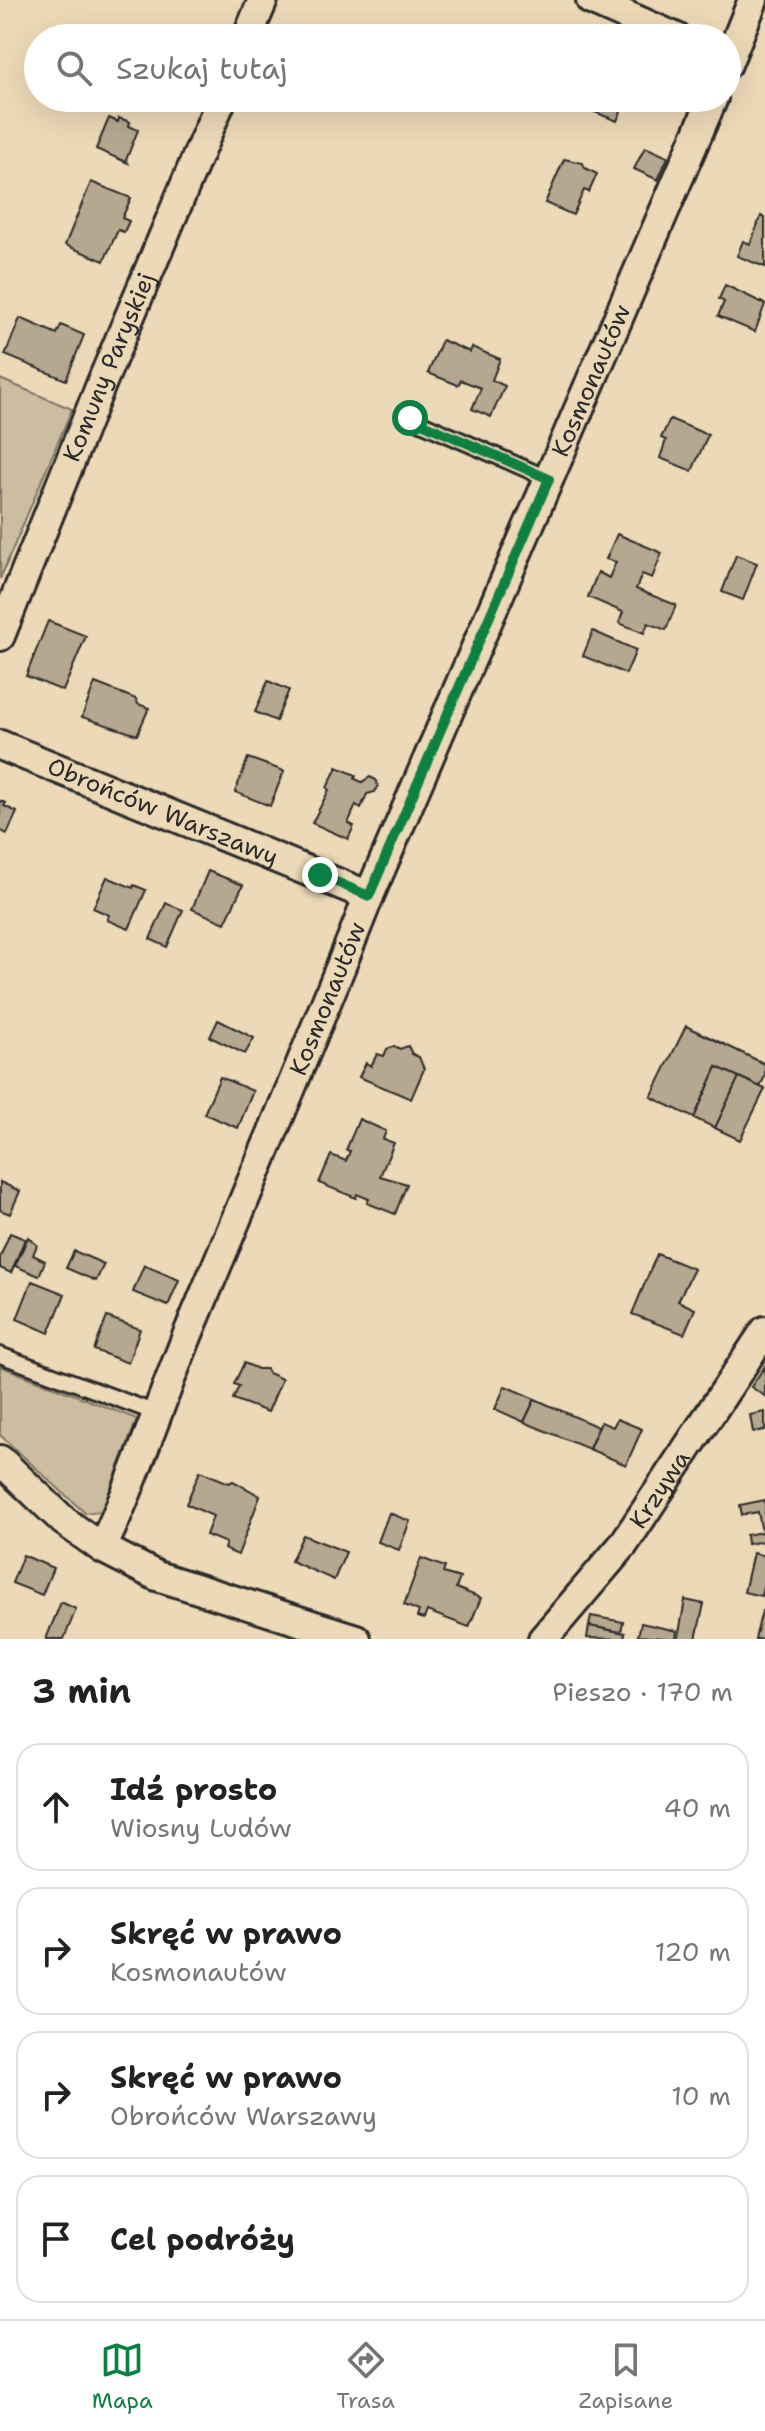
<!DOCTYPE html>
<html lang="pl">
<head>
<meta charset="utf-8">
<style>
  body { margin:0; font-family:"Shantell Sans",sans-serif; background:#f6f6f6; color:#222 }
  .stop { position:absolute; width:24px; height:24px; margin:-18px; border:6px solid #0b8043; border-radius:50%; background:#fff }
  .stop.end { background:#0b8043; border-color:#fff; box-shadow:0 2px 8px #0008 }
  .list { margin:0; padding:0; list-style:none }
  h2 { display:flex; justify-content:space-between; align-items:center; height:104px; margin:0; padding:0 32px; font-size:34px }
  h2 small { font-size:26px; font-weight:400; color:#767676 }
  .list li { display:grid; grid-template-columns:52px 1fr auto; gap:24px; align-items:center; box-sizing:border-box; height:128px; margin:0 16px 16px; padding:0 16px; border:2px solid #e0e0e0; border-radius:24px }
  .list b { display:block; font-size:30px; white-space:nowrap }
  .list p { margin:0; font-size:26px; white-space:nowrap; color:#767676 }
  .list em { font-size:26px; font-style:normal; color:#767676 }
  .icon { flex:none; width:44px; height:44px; fill:none; stroke:currentColor; stroke-width:2; stroke-linecap:round; stroke-linejoin:round }
  .map { position:relative; flex:none; width:765px; height:1639px; overflow:hidden }
  .search { position:absolute; background:#fff; box-shadow:0 8px 32px #0002; left:24px; right:24px; top:24px; height:88px; display:flex; align-items:center; gap:20px; box-sizing:border-box; padding:0 28px; border-radius:44px; color:#767676; font-size:30px }
  .sheet { height:680px; background:#fff }
  nav { display:flex; justify-content:space-around; align-items:center; box-sizing:border-box; height:112px; border-top:2px solid #e0e0e0; background:#fff; font-size:22px; color:#767676 }
  nav a { display:grid; justify-items:center; gap:4px }
  nav .on { color:#0b8043 }
  .map>svg:first-child { display:block }
  .green { fill:#cdbda0; stroke:#7c7466; stroke-width:2 }
  .building { fill:#b6a890; stroke:#2b2b2b; stroke-width:2 }
  .lines { fill:none; stroke-linecap:round; stroke-linejoin:round }
  .service-casing { stroke:#2b2b2b; stroke-width:20 }
  .minor-casing { stroke:#2b2b2b; stroke-width:34 }
  .service { stroke:#ecd9b7; stroke-width:14 }
  .minor { stroke:#ecd9b7; stroke-width:28 }
  .route { stroke:#0b8043; stroke-width:10 }
  .labels { text-anchor:middle; stroke-width:8; stroke-linejoin:round; paint-order:stroke }
  .street-label { font-size:24px; fill:#2b2b2b; stroke:#ecd9b7 }
</style>
</head>
<body>
<div class="map">
<svg width="765" height="1639" viewBox="0 0 765 1639">
  <rect width="100%" height="100%" fill="#ecd9b7"/>
  <filter id="ink" filterUnits="userSpaceOnUse"><feTurbulence type="fractalNoise" baseFrequency=".0125" numOctaves="2"/><feDisplacementMap in="SourceGraphic" scale="16" xChannelSelector="R" yChannelSelector="G"/><feConvolveMatrix kernelMatrix="1 2 1 2 8 2 1 2 1" color-interpolation-filters="sRGB"/></filter>
  <g filter="url(#ink)">
    <g class="green">
      <path d="M 0,379 L 72,409 L 0,579 Z"/>
      <path d="M 0,1366 L 137,1419 L 102,1511 L 85,1513 L 0,1435 Z"/>
    </g>
    <g class="building">
      <path d="M 592,98 L 627,98 L 617,121 L 587,109 Z"/>
      <path d="M 109,118 L 118,122 L 119,118 L 130,122 L 129,126 L 138,130 L 126,160 L 128,163 L 96,149 Z"/>
      <path d="M 645,147 L 668,157 L 658,180 L 634,169 Z"/>
      <path d="M 564,159 L 583,163 L 585,168 L 597,174 L 589,192 L 584,190 L 573,215 L 545,203 Z"/>
      <path d="M 91,182 L 131,198 L 122,218 L 129,221 L 124,232 L 118,230 L 104,261 L 65,245 Z"/>
      <path d="M 761,216 L 765,218 L 765,267 L 737,256 L 743,241 L 750,244 Z"/>
      <path d="M 725,285 L 765,304 L 755,332 L 718,316 L 724,302 L 719,299 Z"/>
      <path d="M 20,318 L 57,334 L 61,325 L 84,335 L 66,380 L 5,355 Z"/>
      <path d="M 442,340 L 470,352 L 472,347 L 500,359 L 492,380 L 505,386 L 491,417 L 472,409 L 481,388 L 461,380 L 458,385 L 428,373 Z"/>
      <path d="M 670,419 L 708,435 L 692,471 L 660,458 L 666,440 L 661,438 Z"/>
      <path d="M 617,534 L 662,553 L 652,578 L 642,574 L 636,589 L 676,605 L 666,630 L 648,623 L 644,633 L 619,623 L 623,612 L 588,597 L 598,572 L 609,578 L 616,562 L 606,559 Z"/>
      <path d="M 736,555 L 757,563 L 743,600 L 722,592 Z"/>
      <path d="M 48,621 L 86,636 L 63,691 L 26,676 Z"/>
      <path d="M 593,631 L 636,650 L 626,674 L 583,656 Z"/>
      <path d="M 268,681 L 289,690 L 276,721 L 255,712 Z"/>
      <path d="M 95,683 L 136,699 L 138,704 L 149,708 L 137,735 L 82,717 Z"/>
      <path d="M 248,758 L 284,771 L 270,806 L 235,792 Z"/>
      <path d="M 337,767 L 356,775 L 355,779 L 362,782 L 370,777 L 376,780 L 378,786 L 375,792 L 367,794 L 361,808 L 356,805 L 348,823 L 354,826 L 348,839 L 312,823 L 329,790 L 327,788 Z"/>
      <path d="M 0,801 L 6,803 L 4,806 L 17,812 L 7,834 L 0,830 Z"/>
      <path d="M 208,871 L 243,885 L 225,923 L 192,909 Z"/>
      <path d="M 107,877 L 133,888 L 134,885 L 146,890 L 129,929 L 107,920 L 109,915 L 93,908 Z"/>
      <path d="M 166,903 L 183,910 L 167,947 L 150,939 Z"/>
      <path d="M 218,1020 L 254,1038 L 245,1054 L 210,1037 Z"/>
      <path d="M 686,1026 L 765,1064 L 765,1076 L 760,1087 L 717,1067 L 694,1118 L 651,1097 Z"/>
      <path d="M 394,1046 L 400,1049 L 408,1046 L 412,1054 L 419,1057 L 424,1069 L 411,1099 L 359,1077 L 366,1063 L 371,1066 L 377,1054 L 384,1056 L 387,1049 Z"/>
      <path d="M 717,1067 L 739,1077 L 715,1128 L 694,1118 Z"/>
      <path d="M 220,1077 L 253,1091 L 238,1128 L 204,1114 Z"/>
      <path d="M 739,1077 L 765,1089 L 740,1140 L 715,1128 Z"/>
      <path d="M 359,1119 L 386,1131 L 383,1139 L 394,1143 L 380,1176 L 407,1184 L 395,1214 L 367,1203 L 369,1199 L 357,1194 L 356,1198 L 319,1183 L 331,1155 L 346,1161 L 350,1151 L 346,1150 Z"/>
      <path d="M 0,1182 L 20,1191 L 10,1214 L 0,1210 Z"/>
      <path d="M 10,1233 L 25,1239 L 11,1273 L 0,1268 L 0,1257 Z"/>
      <path d="M 28,1237 L 37,1245 L 33,1255 L 45,1261 L 39,1276 L 15,1266 Z"/>
      <path d="M 74,1251 L 104,1264 L 96,1281 L 66,1268 Z"/>
      <path d="M 657,1254 L 694,1269 L 678,1301 L 695,1309 L 684,1334 L 632,1314 Z"/>
      <path d="M 144,1265 L 179,1280 L 168,1306 L 133,1292 Z"/>
      <path d="M 32,1281 L 65,1294 L 49,1333 L 17,1319 Z"/>
      <path d="M 107,1317 L 140,1329 L 128,1363 L 94,1350 Z"/>
      <path d="M 244,1363 L 258,1369 L 266,1369 L 268,1373 L 282,1379 L 268,1412 L 233,1399 L 239,1386 L 234,1384 Z"/>
      <path d="M 765,1366 L 765,1396 L 751,1387 Z"/>
      <path d="M 505,1386 L 535,1399 L 524,1422 L 495,1409 Z"/>
      <path d="M 535,1399 L 598,1427 L 589,1449 L 524,1422 Z"/>
      <path d="M 765,1412 L 765,1430 L 753,1432 L 750,1415 Z"/>
      <path d="M 617,1419 L 642,1429 L 626,1465 L 589,1449 L 601,1422 L 613,1427 Z"/>
      <path d="M 200,1471 L 229,1483 L 233,1481 L 260,1496 L 238,1555 L 224,1549 L 226,1543 L 206,1535 L 213,1516 L 186,1504 Z"/>
      <path d="M 765,1500 L 765,1541 L 747,1544 L 746,1535 L 762,1532 L 758,1512 L 742,1515 L 740,1505 Z"/>
      <path d="M 389,1513 L 410,1521 L 399,1550 L 378,1542 Z"/>
      <path d="M 303,1535 L 346,1552 L 334,1580 L 291,1561 Z"/>
      <path d="M 753,1553 L 765,1556 L 765,1577 L 761,1596 L 744,1592 Z"/>
      <path d="M 23,1555 L 53,1568 L 42,1595 L 12,1583 Z"/>
      <path d="M 421,1558 L 445,1567 L 443,1573 L 460,1578 L 456,1588 L 481,1598 L 469,1627 L 427,1611 L 424,1619 L 417,1617 L 419,1611 L 404,1605 Z"/>
      <path d="M 685,1600 L 704,1604 L 696,1639 L 678,1639 Z"/>
      <path d="M 61,1602 L 76,1609 L 64,1639 L 46,1639 Z"/>
      <path d="M 762,1611 L 765,1611 L 765,1639 L 755,1639 Z"/>
      <path d="M 591,1616 L 623,1622 L 621,1632 L 589,1626 Z"/>
      <path d="M 641,1623 L 677,1631 L 676,1639 L 638,1636 Z"/>
      <path d="M 589,1626 L 625,1633 L 624,1639 L 587,1638 Z"/>
    </g>
    <g class="lines">
      <g class="service-casing">
        <g id="service">
          <path d="M 410,418 L 549,479"/>
          <path d="M 0,1355 L 156,1413"/>
        </g>
      </g>
      <g class="minor-casing">
        <g id="minor">
          <path d="M 591,0 L 677,38"/>
          <path d="M 247,38 L 263,0"/>
          <path d="M 727,64 L 753,0"/>
          <path id="s1" d="M 0,636 L 102,382 L 222,98"/>
          <path id="s2" d="M 0,745 L 369,896"/>
          <path d="M 0,1460 L 64,1521 L 102,1548 L 157,1576 L 356,1639"/>
          <path id="s3" d="M 102,1548 C 135,1479 159,1405 188,1334 C 249,1188 311,1043 369,896 L 713,98"/>
          <path id="s4" d="M 543,1639 L 623,1545 L 765,1331"/>
        </g>
      </g>
      <use href="#service" class="service"/>
      <use href="#minor" class="minor"/>
    </g>
  </g>
  <g class="lines" filter="url(#ink)">
    <path class="route" d="M 320,875 L 369,896 L 549,479 L 410,418"/>
  </g>
  <g class="labels">
    <g class="street-label">
      <text dy="8" stroke="none"><textPath href="#s1" startOffset="290">Komuny Paryskiej</textPath></text>
      <text dy="8" stroke="none"><textPath href="#s3" startOffset="1266">Kosmonautów</textPath></text>
      <text dy="8" stroke="none"><textPath href="#s2" startOffset="176">Obrońców Warszawy</textPath></text>
      <text dy="8" stroke="none"><textPath href="#s3" startOffset="594">Kosmonautów</textPath></text>
      <text dy="8" stroke="none"><textPath href="#s4" startOffset="190">Krzywa</textPath></text>
    </g>
  </g>
</svg>
<div class="stop" style="left:410px;top:418px"></div>
<div class="stop end" style="left:320px;top:875px"></div>
<div class="search"><svg class="icon" aria-label="search" viewBox="0 0 24 24"><circle cx="10" cy="10" r="6"/><path d="M15 15l6 6"/></svg>Szukaj tutaj</div>
</div>
<section class="sheet">
<h2>3 min<small>Pieszo · 170 m</small></h2>
<ul class="list">
<li><svg class="icon" aria-label="ahead" viewBox="0 0 24 24"><path d="M12 20V5M6 11l6-6 6 6"/></svg><div><b>Idź prosto</b><p>Wiosny Ludów</p></div><em>40 m</em></li>
<li><svg class="icon" aria-label="right" viewBox="0 0 24 24"><path d="M7 20v-9h11M14 6l5 5-5 5"/></svg><div><b>Skręć w prawo</b><p>Kosmonautów</p></div><em>120 m</em></li>
<li><svg class="icon" aria-label="right" viewBox="0 0 24 24"><path d="M7 20v-9h11M14 6l5 5-5 5"/></svg><div><b>Skręć w prawo</b><p>Obrońców Warszawy</p></div><em>10 m</em></li>
<li><svg class="icon" aria-label="arrive" viewBox="0 0 24 24"><path d="M6 21V4h12l-3 4 3 4H6"/></svg><div><b>Cel podróży</b></div></li>
</ul>
</section>
<nav>
<a class="on"><svg class="icon" aria-label="map" viewBox="0 0 24 24"><path d="M3 6l6-2 6 2 6-2v14l-6 2-6-2-6 2zM9 4v14M15 6v14"/></svg>Mapa</a>
<a><svg class="icon" aria-label="directions" viewBox="0 0 24 24"><path d="M12 3l9 9-9 9-9-9zM9 14v-3h6M13 9l2 2-2 2"/></svg>Trasa</a>
<a><svg class="icon" aria-label="saved" viewBox="0 0 24 24"><path d="M7 4h10v16l-5-4-5 4z"/></svg>Zapisane</a>
</nav>
</body>
</html>
